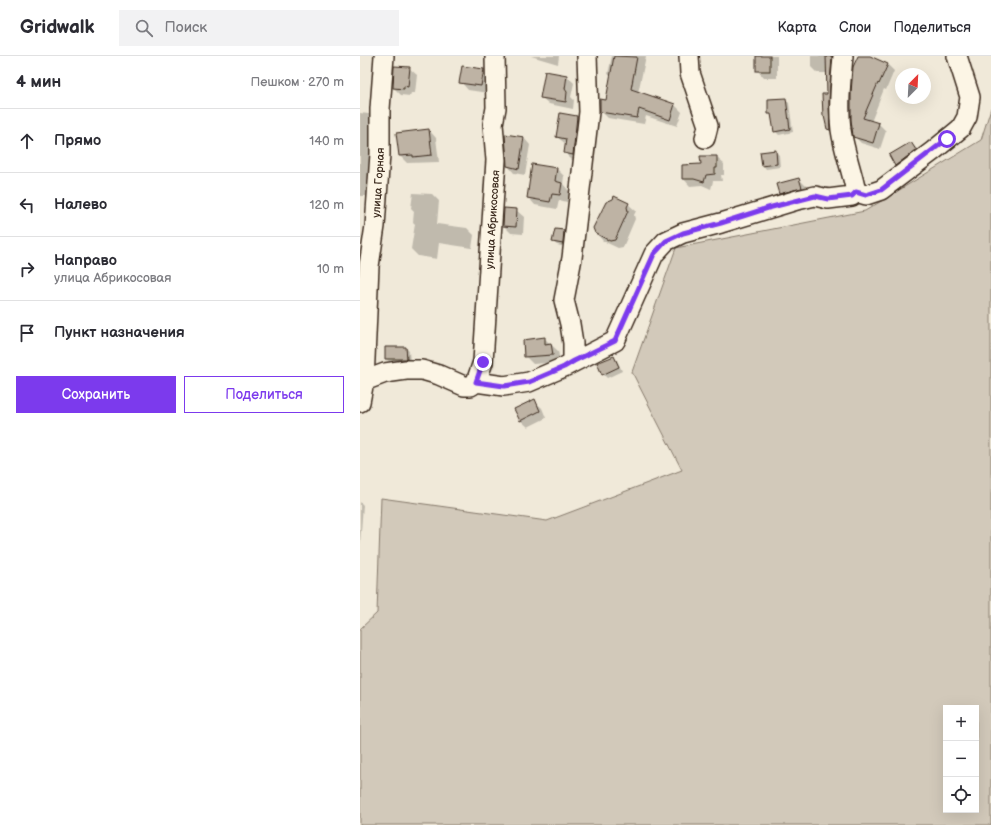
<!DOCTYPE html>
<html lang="ru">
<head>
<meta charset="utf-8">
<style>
  body { margin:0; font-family:"Balsamiq Sans",sans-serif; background:#f2f2f3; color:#2b2b33 }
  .controls { position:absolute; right:12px; bottom:12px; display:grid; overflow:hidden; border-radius:0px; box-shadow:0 4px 16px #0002 }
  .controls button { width:36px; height:36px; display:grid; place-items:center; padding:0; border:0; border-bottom:1px solid #e1e1e2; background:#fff; color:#2b2b33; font:20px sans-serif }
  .compass { position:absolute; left:535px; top:12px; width:36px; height:36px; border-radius:50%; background:#fff; box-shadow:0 4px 16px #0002; rotate:24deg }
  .stop { position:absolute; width:12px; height:12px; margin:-9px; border:3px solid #7c3aed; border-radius:50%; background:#fff }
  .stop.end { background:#7c3aed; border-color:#fff; box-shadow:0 1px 4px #0008 }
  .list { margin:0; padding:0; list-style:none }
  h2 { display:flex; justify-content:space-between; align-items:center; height:52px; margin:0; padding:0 16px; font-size:17px }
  h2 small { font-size:13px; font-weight:400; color:#7c7c81 }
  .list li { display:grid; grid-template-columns:26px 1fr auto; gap:12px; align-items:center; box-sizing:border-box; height:64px; padding:0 16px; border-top:1px solid #e1e1e2 }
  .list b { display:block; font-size:15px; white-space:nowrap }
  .list p { margin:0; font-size:13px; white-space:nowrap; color:#7c7c81 }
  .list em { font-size:13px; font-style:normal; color:#7c7c81 }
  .actions { display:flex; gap:8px; padding:12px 16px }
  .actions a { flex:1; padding:9px 0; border:1px solid #7c3aed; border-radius:0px; text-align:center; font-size:14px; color:#7c3aed }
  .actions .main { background:#7c3aed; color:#fff }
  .icon { flex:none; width:22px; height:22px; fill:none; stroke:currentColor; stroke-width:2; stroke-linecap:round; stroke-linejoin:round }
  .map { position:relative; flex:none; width:631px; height:769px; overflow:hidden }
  header { display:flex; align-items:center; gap:24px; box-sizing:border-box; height:56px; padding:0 20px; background:#fff; border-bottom:1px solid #e1e1e2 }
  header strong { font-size:19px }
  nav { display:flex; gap:22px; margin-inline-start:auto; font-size:14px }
  .search { width:280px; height:36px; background:#f2f2f3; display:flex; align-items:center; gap:10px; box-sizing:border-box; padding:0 14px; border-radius:0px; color:#7c7c81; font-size:15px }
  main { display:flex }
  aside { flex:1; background:#fff }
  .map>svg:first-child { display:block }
  .green { fill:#d2c9ba; stroke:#867a6c; fill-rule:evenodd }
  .shadow { fill:#0003 }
  .building { fill:#beb3a4; stroke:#3b2a1e }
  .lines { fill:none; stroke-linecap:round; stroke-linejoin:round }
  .minor-casing { stroke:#3b2a1e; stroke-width:22 }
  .minor { stroke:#fcf5e5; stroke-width:19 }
  .route { stroke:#7c3aed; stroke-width:5 }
  .labels { text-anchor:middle; stroke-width:3; stroke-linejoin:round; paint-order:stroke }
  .street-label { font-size:11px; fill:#3b2a1e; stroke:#fcf5e5 }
</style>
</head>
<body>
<header>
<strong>Gridwalk</strong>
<div class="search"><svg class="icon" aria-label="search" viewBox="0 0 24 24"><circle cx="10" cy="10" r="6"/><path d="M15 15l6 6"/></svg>Поиск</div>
<nav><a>Карта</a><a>Слои</a><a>Поделиться</a></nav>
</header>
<main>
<aside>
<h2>4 мин<small>Пешком · 270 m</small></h2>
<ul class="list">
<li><svg class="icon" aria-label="ahead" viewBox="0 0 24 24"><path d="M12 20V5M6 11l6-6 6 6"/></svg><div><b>Прямо</b></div><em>140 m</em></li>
<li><svg class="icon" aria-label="left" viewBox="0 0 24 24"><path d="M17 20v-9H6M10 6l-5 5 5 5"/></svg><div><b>Налево</b></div><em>120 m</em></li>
<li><svg class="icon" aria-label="right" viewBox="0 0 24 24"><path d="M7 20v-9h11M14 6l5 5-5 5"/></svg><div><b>Направо</b><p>улица Абрикосовая</p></div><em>10 m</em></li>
<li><svg class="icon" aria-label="arrive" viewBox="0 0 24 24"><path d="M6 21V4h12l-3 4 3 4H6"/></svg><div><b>Пункт назначения</b></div></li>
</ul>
<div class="actions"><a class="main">Сохранить</a><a>Поделиться</a></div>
</aside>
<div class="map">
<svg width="631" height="769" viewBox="0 0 631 769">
  <rect width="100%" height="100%" fill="#f0e9d9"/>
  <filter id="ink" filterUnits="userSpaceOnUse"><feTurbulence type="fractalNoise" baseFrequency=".025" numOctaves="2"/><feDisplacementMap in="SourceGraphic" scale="8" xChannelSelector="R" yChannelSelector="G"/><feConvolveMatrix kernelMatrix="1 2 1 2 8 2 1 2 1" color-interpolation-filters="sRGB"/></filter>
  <g filter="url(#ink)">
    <path class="green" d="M 631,52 L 631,769 L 0,769 L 0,573 L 17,557 L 21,442 L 187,465 L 322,414 L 272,316 L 316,192 L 505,155 L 621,84 ZM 586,652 L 616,652 L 616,754 L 586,754 Z"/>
    <g class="shadow">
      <path d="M 171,0 L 199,0 L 198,8 Z"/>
      <path d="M 252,0 L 286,0 L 278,37 L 315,49 L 322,56 L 317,70 L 286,60 L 284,68 L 248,62 L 241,55 L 247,46 L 252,21 L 248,18 Z"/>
      <path d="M 397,0 L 417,0 L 417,22 L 404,22 L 397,14 Z"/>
      <path d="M 451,0 L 477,0 L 474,79 L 468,73 L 468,17 L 457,17 L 451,11 Z"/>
      <path d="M 499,0 L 508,0 L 528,9 L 534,15 L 526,34 L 524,33 L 511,66 L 519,68 L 526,75 L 520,93 L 501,87 L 494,80 Z"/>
      <path d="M 49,12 L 57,19 L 55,37 L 51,37 L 50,40 L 41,39 L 34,32 Z"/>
      <path d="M 123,14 L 131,21 L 128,37 L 108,34 L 101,26 Z"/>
      <path d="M 207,20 L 214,27 L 211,41 L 214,44 L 213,53 L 189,48 L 181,41 Z"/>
      <path d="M 425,43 L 429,47 L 433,76 L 419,79 L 415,75 L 413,61 L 409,57 Z"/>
      <path d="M 0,57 L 9,58 L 15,64 L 12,140 L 0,140 Z"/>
      <path d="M 201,59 L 217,61 L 224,69 L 220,106 L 212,104 L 205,97 L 206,88 L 197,81 Z"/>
      <path d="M 69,74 L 76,82 L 79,106 L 47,107 L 40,100 L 37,77 Z"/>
      <path d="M 164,82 L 170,89 L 165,119 L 154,117 L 148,110 Z"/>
      <path d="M 551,87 L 558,94 L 563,102 L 543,116 L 536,109 Z"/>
      <path d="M 415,95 L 419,99 L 420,111 L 406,113 L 403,109 Z"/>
      <path d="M 356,101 L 364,108 L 364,119 L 361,119 L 362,125 L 353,125 L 351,133 L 342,129 L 330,130 L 323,122 Z"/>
      <path d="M 197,113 L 204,120 L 203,128 L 209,135 L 207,146 L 199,144 L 197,153 L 175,149 L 168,141 Z"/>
      <path d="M 439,123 L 446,130 L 449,139 L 427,145 L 420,137 Z"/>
      <path d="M 53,137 L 72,138 L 79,145 L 77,168 L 107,172 L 114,179 L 112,192 L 79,187 L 77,203 L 58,200 L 51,193 L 55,168 L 53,166 L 54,155 L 51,152 Z"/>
      <path d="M 253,144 L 268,148 L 276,155 L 274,159 L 275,163 L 263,191 L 258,192 L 243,185 L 236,177 Z"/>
      <path d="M 156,154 L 164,161 L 163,178 L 151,177 L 144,170 Z"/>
      <path d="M 204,175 L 207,179 L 206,191 L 197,189 L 193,186 Z"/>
      <path d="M 184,282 L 198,295 L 200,306 L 173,308 L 165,300 Z"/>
      <path d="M 46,292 L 49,295 L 50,306 L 30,306 L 26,303 Z"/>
      <path d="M 253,301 L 257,304 L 262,315 L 247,322 L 243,318 Z"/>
      <path d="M 174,345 L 182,352 L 186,362 L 168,371 L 160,364 Z"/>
      <path d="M 0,446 L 3,449 L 0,489 Z"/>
    </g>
    <g class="building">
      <path d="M 254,0 L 277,1 L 271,33 L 315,48 L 310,64 L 279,53 L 277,62 L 240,56 L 240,43 L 246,44 Z"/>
      <rect x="396" y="0" width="14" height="15"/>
      <path d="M 466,0 L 472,0 L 469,46 L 470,74 L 467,73 L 464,60 L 463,60 L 462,38 L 467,38 Z"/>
      <path d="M 498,0 L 510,0 L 528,8 L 519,28 L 518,27 L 503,62 L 519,67 L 513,87 L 493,81 L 493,80 L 491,64 L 491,37 L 493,11 Z"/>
      <path d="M 34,10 L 50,11 L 48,31 L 44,30 L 44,33 L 33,32 Z"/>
      <path d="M 102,10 L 124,13 L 121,30 L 99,27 Z"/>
      <path d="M 185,15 L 207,19 L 205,33 L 207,36 L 206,46 L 180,42 Z"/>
      <path d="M 426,42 L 430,73 L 414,76 L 411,58 L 408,58 L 408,43 Z"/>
      <path d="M 200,57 L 217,60 L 213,99 L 204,97 L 206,83 L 196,81 Z"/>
      <path d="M 69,73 L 72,99 L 53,101 L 53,99 L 39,100 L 36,77 Z"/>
      <path d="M 145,78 L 164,81 L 159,113 L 147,110 Z"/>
      <path d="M 551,86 L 556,94 L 535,110 L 529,99 Z"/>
      <path d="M 416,94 L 417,108 L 402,110 L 400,96 Z"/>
      <path d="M 340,100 L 357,100 L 357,112 L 355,112 L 355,118 L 346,119 L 344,126 L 334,123 L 322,123 L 322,109 L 341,108 Z"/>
      <path d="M 172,108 L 197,112 L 195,125 L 202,127 L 200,139 L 192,138 L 190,146 L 167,142 Z"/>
      <path d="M 439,122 L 442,132 L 419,138 L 416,128 Z"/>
      <path d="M 254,140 L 269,147 L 267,151 L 268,155 L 255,184 L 250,185 L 235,177 L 233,172 L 246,146 L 253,143 Z"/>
      <path d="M 144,152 L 157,153 L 156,171 L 143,170 Z"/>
      <path d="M 195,173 L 204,174 L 203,188 L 192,186 Z"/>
      <path d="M 185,281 L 185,288 L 191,287 L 193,299 L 164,301 L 163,284 Z"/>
      <path d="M 25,291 L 46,291 L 47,303 L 25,303 Z"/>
      <path d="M 254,300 L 259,311 L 242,319 L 237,307 Z"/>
      <path d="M 175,343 L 180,355 L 160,365 L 154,353 Z"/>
    </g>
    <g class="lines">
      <g class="minor-casing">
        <g id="minor">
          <path d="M 329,0 L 330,17 L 348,70 L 345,82"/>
          <path d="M 483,0 C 481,24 478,49 481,74 C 484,95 492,115 496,136 L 506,139 L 521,134 L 573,95 L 601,72 L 607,61 L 610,41 L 597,0"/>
          <path d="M 213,305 L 213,287 L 210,268 L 204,244 L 212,202 L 229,56 L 227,0"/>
          <path id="s1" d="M 4,325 L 9,210 L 15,170 L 20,98 L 20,53 L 24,0"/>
          <path id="s2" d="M 116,326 L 123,306 L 136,104 L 133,68 L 136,52 L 135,0"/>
          <path d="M 0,346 L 4,325 L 25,317 L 46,314 L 62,314 L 79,319 L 104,330 L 111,330 L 116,326 L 144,330 L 169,326 L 204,311 L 255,285 L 294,198 L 306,185 L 323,177 L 361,167 L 437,144 L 455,140 L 468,143 L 492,140 L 496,136"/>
        </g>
      </g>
      <use href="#minor" class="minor"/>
    </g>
  </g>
  <g class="lines" filter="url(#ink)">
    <path class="route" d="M 123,306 L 116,326 L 144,330 L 169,326 L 204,311 L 214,305 L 255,285 L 294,198 L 306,185 L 323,177 L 361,167 L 408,152 L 455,140 L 468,143 L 492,140 L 496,136 L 506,139 L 521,134 L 587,83"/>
  </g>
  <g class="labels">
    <g class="street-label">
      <text dy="4" stroke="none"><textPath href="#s1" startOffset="199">улица Горная</textPath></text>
      <text dy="4" stroke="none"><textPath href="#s2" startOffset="164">улица Абрикосовая</textPath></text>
    </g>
  </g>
</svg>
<div class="controls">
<button>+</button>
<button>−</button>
<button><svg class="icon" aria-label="locate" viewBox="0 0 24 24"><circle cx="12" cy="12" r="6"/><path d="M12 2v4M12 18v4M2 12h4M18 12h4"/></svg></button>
</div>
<svg class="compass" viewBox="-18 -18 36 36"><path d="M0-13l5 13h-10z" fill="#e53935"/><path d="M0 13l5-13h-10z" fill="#7c7c81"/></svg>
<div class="stop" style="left:587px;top:83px"></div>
<div class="stop end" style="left:123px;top:306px"></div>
</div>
</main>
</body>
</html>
